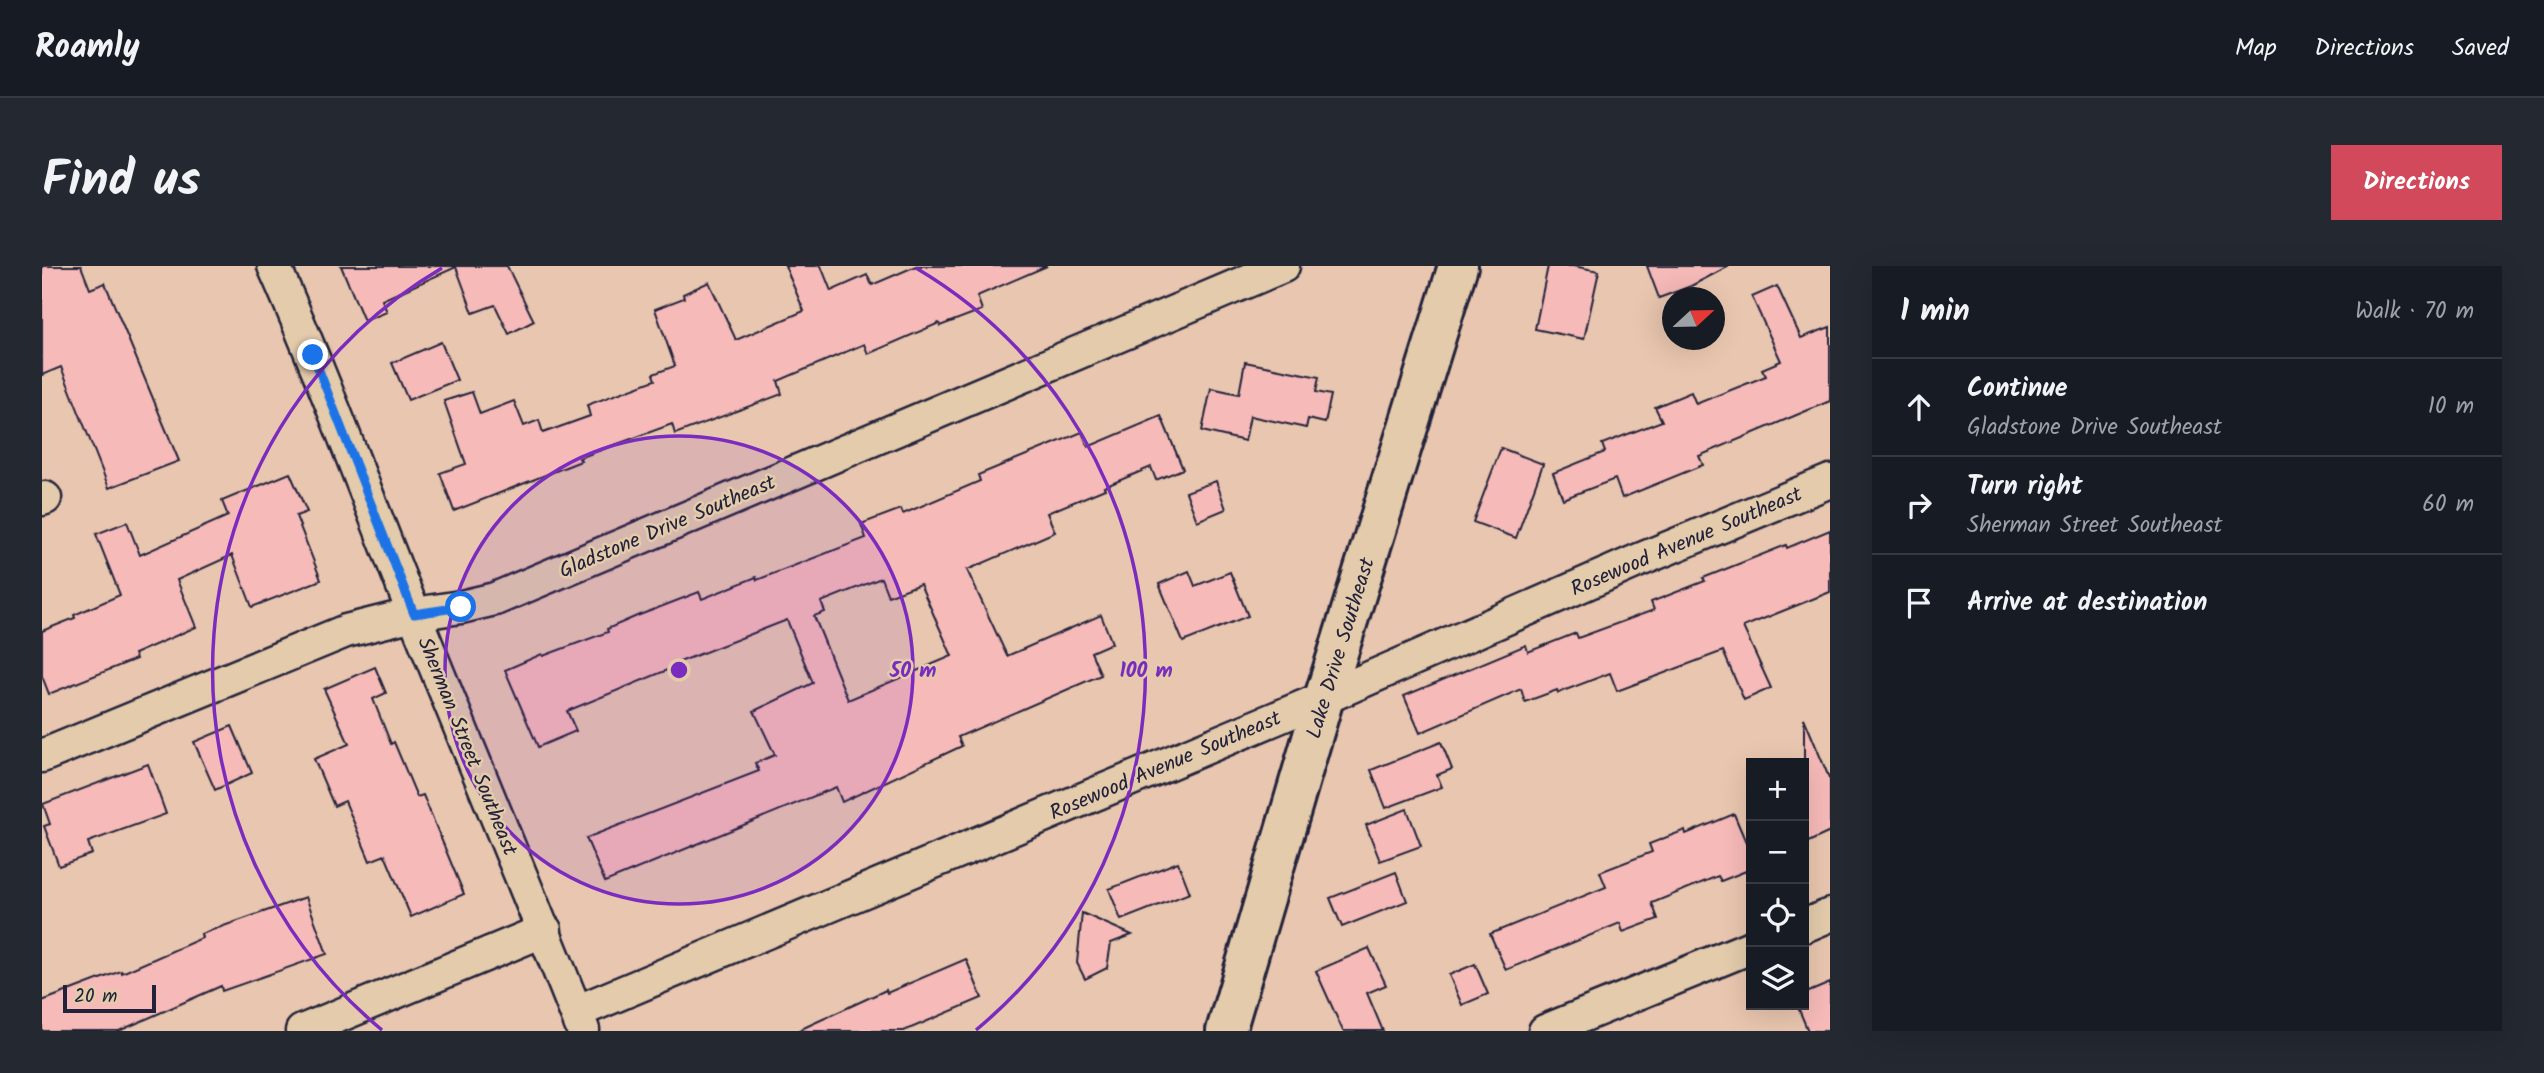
<!DOCTYPE html>
<html lang="en">
<head>
<meta charset="utf-8">
<style>
  body { margin:0; font-family:Kalam,sans-serif; background:#242831; color:#f1f3f6 }
  .controls { position:absolute; right:21px; bottom:21px; display:grid; overflow:hidden; border-radius:0px; box-shadow:0 7px 28px #0002 }
  .controls button { width:63px; height:63px; display:grid; place-items:center; padding:0; border:0; border-bottom:2px solid #363941; background:#171b24; color:#f1f3f6; font:35px sans-serif }
  .compass { position:absolute; left:1620px; top:21px; width:63px; height:63px; border-radius:50%; background:#171b24; box-shadow:0 7px 28px #0002; rotate:68deg }
  .scale { position:absolute; left:21px; bottom:18px; width:93px; box-sizing:border-box; padding-left:7px; border:4px solid #22223b; border-top:0; font-size:19px; line-height:24px; white-space:nowrap; color:#22223b; -webkit-text-stroke:5px #e3cbab; paint-order:stroke }
  .stop { position:absolute; width:21px; height:21px; margin:-16px; border:5px solid #1a73e8; border-radius:50%; background:#fff }
  .stop.end { background:#1a73e8; border-color:#fff; box-shadow:0 2px 7px #0008 }
  .list { margin:0; padding:0; list-style:none }
  h2 { display:flex; justify-content:space-between; align-items:center; height:91px; margin:0; padding:0 28px; font-size:30px }
  h2 small { font-size:23px; font-weight:400; color:#9ea1a6 }
  .list li { display:grid; grid-template-columns:46px 1fr auto; gap:21px; align-items:center; box-sizing:border-box; height:98px; padding:0 28px; border-top:2px solid #363941 }
  .list b { display:block; font-size:26px; white-space:nowrap }
  .list p { margin:0; font-size:23px; white-space:nowrap; color:#9ea1a6 }
  .list em { font-size:23px; font-style:normal; color:#9ea1a6 }
  .icon { flex:none; width:38px; height:38px; fill:none; stroke:currentColor; stroke-width:2; stroke-linecap:round; stroke-linejoin:round }
  .map { position:relative; flex:none; width:1788px; height:765px; overflow:hidden; border-radius:0px }
  header { display:flex; align-items:center; gap:42px; box-sizing:border-box; height:98px; padding:0 35px; background:#171b24; border-bottom:2px solid #363941 }
  header strong { font-size:33px }
  nav { display:flex; gap:38px; margin-inline-start:auto; font-size:24px }
  .intro { display:flex; align-items:center; justify-content:space-between; box-sizing:border-box; height:168px; padding:0 42px }
  h1 { margin:0; font-size:49px }
  .button { padding:18px 32px; border-radius:0px; background:#d1495b; color:#fff; font-size:24px; font-weight:700 }
  main { display:flex; gap:42px; padding:0 42px }
  aside { flex:1; background:#171b24; border-radius:0px; box-shadow:0 7px 28px #0002 }
  .map>svg:first-child { display:block }
  .building { fill:#f6bab8; stroke:#22223b; stroke-width:2; fill-rule:evenodd }
  .lines { fill:none; stroke-linecap:round; stroke-linejoin:round }
  .minor-casing { stroke:#22223b; stroke-width:37 }
  .secondary-casing { stroke:#22223b; stroke-width:44 }
  .minor { stroke:#e3cbab; stroke-width:32 }
  .secondary { stroke:#e3cbab; stroke-width:38 }
  .route { stroke:#1a73e8; stroke-width:9 }
  .ring { fill:none; stroke:#7b2cbf; stroke-width:3.5 }
  .labels { text-anchor:middle; stroke-width:5; stroke-linejoin:round; paint-order:stroke }
  .street-label { font-size:21px; fill:#22223b; stroke:#e3cbab }
  .centre { fill:#7b2cbf; stroke:#e3cbab; stroke-width:3.5 }
  .ring-label { font-size:21px; text-anchor:middle; font-weight:bold; fill:#7b2cbf; stroke:#e3cbab; stroke-width:5; stroke-linejoin:round; paint-order:stroke }
</style>
</head>
<body>
<header>
<strong>Roamly</strong>
<nav><a>Map</a><a>Directions</a><a>Saved</a></nav>
</header>
<div class="intro"><h1>Find us</h1><a class="button">Directions</a></div>
<main>
<div class="map">
<svg width="1788" height="765" viewBox="0 0 1788 765">
  <rect width="100%" height="100%" fill="#e9c6af"/>
  <filter id="ink" filterUnits="userSpaceOnUse"><feTurbulence type="fractalNoise" baseFrequency=".0143" numOctaves="2"/><feDisplacementMap in="SourceGraphic" scale="14" xChannelSelector="R" yChannelSelector="G"/><feConvolveMatrix kernelMatrix="1 2 1 2 8 2 1 2 1" color-interpolation-filters="sRGB"/></filter>
  <g filter="url(#ink)">
    <g class="building">
      <path d="M 0,0 L 39,0 L 48,23 L 63,17 L 137,195 L 67,222 L 19,101 L 0,109 Z"/>
      <path d="M 299,0 L 465,0 L 492,55 L 467,68 L 453,39 L 431,47 L 414,1 L 340,34 L 345,46 L 322,55 Z"/>
      <path d="M 743,0 L 779,0 L 789,25 L 825,9 L 830,19 L 874,0 L 1005,0 L 935,30 L 940,44 L 898,60 L 897,57 L 826,88 L 822,78 L 736,115 L 740,128 L 633,168 L 630,158 L 537,192 L 539,195 L 412,245 L 398,207 L 424,198 L 402,135 L 430,126 L 438,148 L 472,135 L 482,160 L 497,154 L 501,167 L 548,150 L 545,139 L 613,114 L 611,108 L 633,100 L 613,43 L 642,32 L 641,28 L 667,16 L 694,74 L 762,45 Z"/>
      <path d="M 1506,0 L 1531,0 L 1557,5 L 1542,73 L 1493,63 Z"/>
      <path d="M 1605,0 L 1687,0 L 1649,20 L 1617,32 Z"/>
      <path d="M 1735,20 L 1759,72 L 1788,61 L 1788,135 L 1657,190 L 1661,199 L 1580,232 L 1573,213 L 1521,233 L 1511,207 L 1563,186 L 1560,178 L 1620,155 L 1613,141 L 1649,126 L 1654,138 L 1724,110 L 1720,103 L 1739,95 L 1710,31 Z"/>
      <path d="M 399,76 L 415,114 L 366,134 L 350,97 Z"/>
      <path d="M 1203,96 L 1277,111 L 1274,126 L 1289,129 L 1283,157 L 1266,153 L 1264,162 L 1208,150 L 1203,175 L 1160,165 L 1169,122 L 1197,128 Z"/>
      <path d="M 1119,150 L 1141,203 L 1114,214 L 1109,201 L 1062,221 L 1063,223 L 1005,247 L 1013,266 L 925,304 L 965,390 L 1059,349 L 1070,377 L 1049,386 L 1059,409 L 916,471 L 920,480 L 800,536 L 794,521 L 563,616 L 544,572 L 717,505 L 713,497 L 733,489 L 712,445 L 771,417 L 745,354 L 627,400 L 628,403 L 525,445 L 534,465 L 496,481 L 463,404 L 500,388 L 501,390 L 566,366 L 565,363 L 595,350 L 657,326 L 660,333 L 714,311 L 715,314 L 824,272 L 819,258 L 859,243 L 861,248 L 938,215 L 936,209 L 1040,166 L 1046,181 ZM 839,312 L 846,330 L 878,318 L 910,390 L 806,434 L 772,350 L 783,346 L 779,336 Z"/>
      <path d="M 1459,182 L 1501,198 L 1474,272 L 1431,256 Z"/>
      <path d="M 248,207 L 265,246 L 254,250 L 279,314 L 210,341 L 190,289 L 135,314 L 154,361 L 92,388 L 94,393 L 7,428 L 0,410 L 0,365 L 33,352 L 32,349 L 78,329 L 54,268 L 85,256 L 98,289 L 186,250 L 180,235 Z"/>
      <path d="M 1174,215 L 1184,243 L 1155,255 L 1144,226 Z"/>
      <path d="M 1788,264 L 1788,326 L 1701,361 L 1729,422 L 1702,434 L 1681,385 L 1575,425 L 1568,407 L 1516,427 L 1515,424 L 1483,436 L 1479,423 L 1378,467 L 1362,430 L 1484,379 L 1486,386 L 1534,367 L 1536,372 L 1612,344 L 1609,336 L 1663,315 L 1661,312 L 1744,279 L 1745,282 Z"/>
      <path d="M 1147,305 L 1153,320 L 1188,306 L 1206,350 L 1141,376 L 1117,318 Z"/>
      <path d="M 333,401 L 344,427 L 331,433 L 349,478 L 352,476 L 375,531 L 381,529 L 422,628 L 369,651 L 343,589 L 328,595 L 303,535 L 292,540 L 272,493 L 307,478 L 282,423 Z"/>
      <path d="M 1762,452 L 1788,514 L 1788,566 L 1762,578 Z"/>
      <path d="M 190,460 L 210,507 L 173,524 L 152,476 Z"/>
      <path d="M 1399,476 L 1410,503 L 1395,509 L 1400,521 L 1344,542 L 1329,504 Z"/>
      <path d="M 106,498 L 124,548 L 46,576 L 50,588 L 17,600 L 2,560 L 8,558 L 1,538 Z"/>
      <path d="M 1365,543 L 1379,580 L 1338,595 L 1324,559 Z"/>
      <path d="M 1692,548 L 1709,588 L 1709,603 L 1679,615 L 1676,610 L 1610,637 L 1616,653 L 1581,666 L 1578,657 L 1464,704 L 1448,668 L 1564,621 L 1558,606 L 1610,586 L 1607,578 L 1643,564 L 1644,568 Z"/>
      <path d="M 1136,596 L 1148,627 L 1079,654 L 1067,623 Z"/>
      <path d="M 1354,606 L 1365,635 L 1300,661 L 1288,632 Z"/>
      <path d="M 264,631 L 285,688 L 180,725 L 179,720 L 77,765 L 0,765 L 0,735 L 79,705 L 80,707 L 160,672 L 159,668 Z"/>
      <path d="M 1040,647 L 1090,669 L 1069,677 L 1065,702 L 1043,713 L 1035,697 Z"/>
      <path d="M 1327,682 L 1344,719 L 1325,727 L 1341,765 L 1301,765 L 1274,705 Z"/>
      <path d="M 924,693 L 940,732 L 862,765 L 755,765 L 844,724 L 845,727 Z"/>
      <path d="M 1433,698 L 1446,728 L 1420,739 L 1407,709 Z"/>
      <path d="M 1788,717 L 1788,765 L 1766,765 L 1755,739 L 1762,739 L 1762,728 Z"/>
    </g>
    <g class="lines">
      <g class="minor-casing">
        <g id="minor">
          <path d="M 232,0 C 283,114 325,232 372,348 C 428,487 486,625 541,764"/>
          <path d="M 0,233 L 3,232"/>
          <path d="M 0,490 L 304,365 L 372,348 L 419,341 L 453,333 L 1241,0"/>
          <path d="M 1762,660 L 1788,649"/>
          <path d="M 534,746 L 1282,432 L 1595,295 L 1788,215"/>
          <path d="M 260,765 L 503,664"/>
          <path d="M 1503,765 L 1709,681"/>
        </g>
      </g>
      <g class="secondary-casing">
        <path id="secondary" d="M 1184,765 L 1282,432 L 1416,0"/>
      </g>
      <use href="#minor" class="minor"/>
      <use href="#secondary" class="secondary"/>
    </g>
  </g>
  <g class="lines" filter="url(#ink)">
    <path class="route" d="M 271,89 L 372,348 L 419,341"/>
  </g>
  <circle cx="637" cy="404" r="234" fill="#7b2cbf" fill-opacity=".12"/>
  <g class="ring">
    <circle cx="637" cy="404" r="234"/>
    <path d="M340 764A467 467 0 0 1 400 2M874 2A467 467 0 0 1 934 764"/>
  </g>
  <g class="labels">
    <g class="street-label">
      <text transform="translate(625 260) rotate(-23)" y="7">Gladstone Drive Southeast</text>
      <text transform="translate(1644 275) rotate(-23)" y="7">Rosewood Avenue Southeast</text>
      <text transform="translate(1298 382) rotate(-73)" y="7">Lake Drive Southeast</text>
      <text transform="translate(426 480) rotate(68)" y="7">Sherman Street Southeast</text>
      <text transform="translate(1123 499) rotate(-23)" y="7">Rosewood Avenue Southeast</text>
    </g>
  </g>
  <circle cx="637" cy="404" r="10" class="centre"/>
  <g class="ring-label">
    <text x="871" y="411">50 m</text>
    <text x="1104" y="411">100 m</text>
  </g>
</svg>
<div class="controls">
<button>+</button>
<button>−</button>
<button><svg class="icon" aria-label="locate" viewBox="0 0 24 24"><circle cx="12" cy="12" r="6"/><path d="M12 2v4M12 18v4M2 12h4M18 12h4"/></svg></button>
<button><svg class="icon" aria-label="layers" viewBox="0 0 24 24"><path d="M12 4l9 5-9 5-9-5zM3 14l9 5 9-5"/></svg></button>
</div>
<svg class="compass" viewBox="-18 -18 36 36"><path d="M0-13l5 13h-10z" fill="#e53935"/><path d="M0 13l5-13h-10z" fill="#9ea1a6"/></svg>
<div class="scale">20 m</div>
<div class="stop" style="left:419px;top:341px"></div>
<div class="stop end" style="left:271px;top:89px"></div>
</div>
<aside>
<h2>1 min<small>Walk · 70 m</small></h2>
<ul class="list">
<li><svg class="icon" aria-label="ahead" viewBox="0 0 24 24"><path d="M12 20V5M6 11l6-6 6 6"/></svg><div><b>Continue</b><p>Gladstone Drive Southeast</p></div><em>10 m</em></li>
<li><svg class="icon" aria-label="right" viewBox="0 0 24 24"><path d="M7 20v-9h11M14 6l5 5-5 5"/></svg><div><b>Turn right</b><p>Sherman Street Southeast</p></div><em>60 m</em></li>
<li><svg class="icon" aria-label="arrive" viewBox="0 0 24 24"><path d="M6 21V4h12l-3 4 3 4H6"/></svg><div><b>Arrive at destination</b></div></li>
</ul>
</aside>
</main>
</body>
</html>
